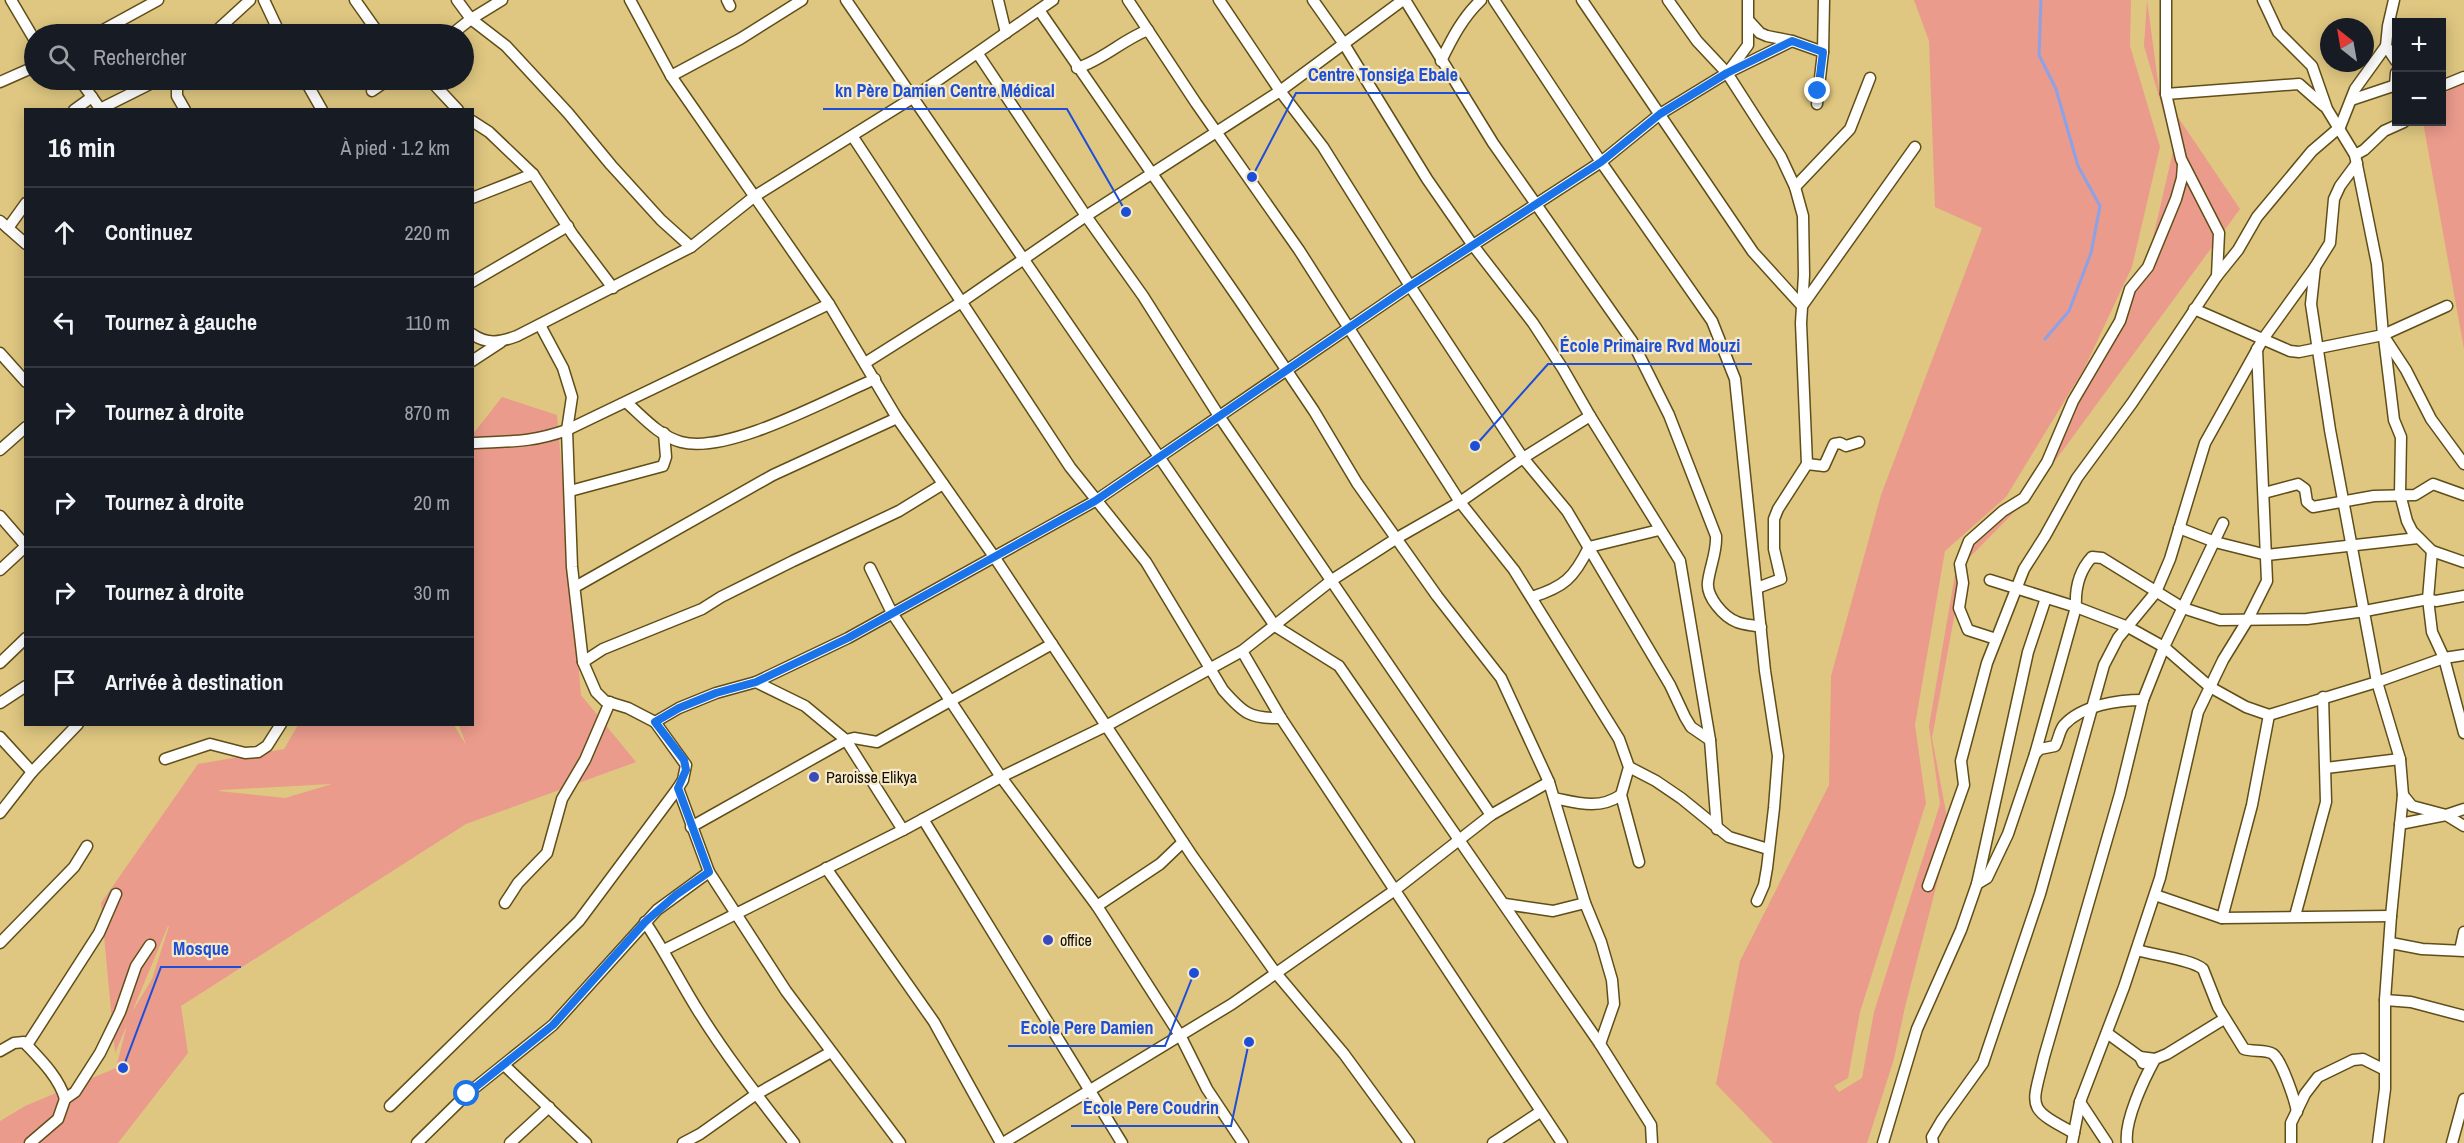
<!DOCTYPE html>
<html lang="fr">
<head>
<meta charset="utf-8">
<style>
  body { margin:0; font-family:"Archivo Narrow",sans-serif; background:#242831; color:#f1f3f6 }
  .controls { position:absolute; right:18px; top:18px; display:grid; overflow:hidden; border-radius:0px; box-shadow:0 3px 15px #0003 }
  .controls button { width:54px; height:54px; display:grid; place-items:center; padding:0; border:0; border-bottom:2px solid #363941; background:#171b24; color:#f1f3f6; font:30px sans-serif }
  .compass { position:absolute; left:2320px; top:18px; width:54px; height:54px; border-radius:50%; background:#171b24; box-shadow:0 3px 15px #0003; rotate:329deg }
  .stop { position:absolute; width:18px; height:18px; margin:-14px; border:4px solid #1a73e8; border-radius:50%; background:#fff }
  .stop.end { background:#1a73e8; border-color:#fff; box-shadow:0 2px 6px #0008 }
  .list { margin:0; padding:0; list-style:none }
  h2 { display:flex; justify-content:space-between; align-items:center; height:78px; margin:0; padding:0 24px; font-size:26px }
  h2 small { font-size:20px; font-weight:400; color:#9ea1a6 }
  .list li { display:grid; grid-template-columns:39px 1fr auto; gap:18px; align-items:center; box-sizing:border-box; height:90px; padding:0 24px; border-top:2px solid #363941 }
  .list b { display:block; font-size:22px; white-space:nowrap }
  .list em { font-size:20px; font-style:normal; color:#9ea1a6 }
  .icon { flex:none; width:33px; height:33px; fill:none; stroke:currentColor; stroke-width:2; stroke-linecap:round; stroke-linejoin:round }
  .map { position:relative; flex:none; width:2464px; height:1143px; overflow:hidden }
  .search { position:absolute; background:#171b24; box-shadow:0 3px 15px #0003; left:24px; top:24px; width:450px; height:66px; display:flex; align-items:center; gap:15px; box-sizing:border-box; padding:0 21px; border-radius:33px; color:#9ea1a6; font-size:22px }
  .panel { position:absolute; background:#171b24; box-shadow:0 3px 15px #0003; left:24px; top:108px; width:450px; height:618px; border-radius:0px }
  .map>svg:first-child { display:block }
  .green { fill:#ea9b8c; fill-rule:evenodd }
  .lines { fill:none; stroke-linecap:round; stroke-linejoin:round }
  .stream { stroke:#8da1e7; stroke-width:3 }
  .minor-casing { stroke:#604e18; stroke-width:13 }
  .minor { stroke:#fff; stroke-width:10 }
  .route { stroke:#1a73e8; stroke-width:8 }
  .poi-dot { fill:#394abd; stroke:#f5e9c7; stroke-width:2 }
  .labels { text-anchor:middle; stroke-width:4.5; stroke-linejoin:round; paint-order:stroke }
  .poi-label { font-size:16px; fill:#140d00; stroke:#f5e9c7; text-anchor:start }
  .leader { fill:none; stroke:#1d4ed8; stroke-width:2 }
  .callout-dot { fill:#1d4ed8; stroke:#f5e9c7; stroke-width:2 }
  .callout-label { font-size:18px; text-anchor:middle; font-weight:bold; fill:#1d4ed8; stroke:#f5e9c7; stroke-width:4.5; stroke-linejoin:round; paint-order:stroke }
</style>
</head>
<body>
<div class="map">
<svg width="2464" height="1143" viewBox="0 0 2464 1143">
  <rect width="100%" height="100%" fill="#dfc781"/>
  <g class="green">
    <path d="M 1914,0 L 2131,0 L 2130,46 L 2160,147 L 2132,267 L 2084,369 L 2006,497 L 1945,551 L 1915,725 L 1926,803 L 1860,1012 L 1848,1078 L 1834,1086 L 1839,1092 L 1862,1078 L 1874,1012 L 1940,804 L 1929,726 L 1959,551 L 2020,497 L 2099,369 L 2146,268 L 2174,147 L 2144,46 L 2147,0 L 2159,89 L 2240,209 L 2027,499 L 1964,563 L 1932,738 L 1950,833 L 1905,1007 L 1894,1059 L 1867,1143 L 1773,1143 L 1716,1084 L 1740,961 L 1829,785 L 1831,676 L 1881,495 L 1982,228 L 1935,207 L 1929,41 Z"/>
    <path d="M 2464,81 L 2464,349 L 2423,122 L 2442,122 L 2442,95 Z"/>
    <path d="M 502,397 L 557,415 L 581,695 L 636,762 L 466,824 L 181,1006 L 188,1053 L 118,1143 L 0,1143 L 0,1121 L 25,1106 L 116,1068 L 127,1025 L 115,1053 L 101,903 L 198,764 L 284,749 L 298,725 L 454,725 L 466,745 L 459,725 L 472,724 L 473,434 ZM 332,784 L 285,798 L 219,791 L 220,790 ZM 169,926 L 152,979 L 132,1012 L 168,926 Z"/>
  </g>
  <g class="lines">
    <path class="stream" d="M 2041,0 L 2039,55 L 2056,89 L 2078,166 L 2100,206 L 2091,253 L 2069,311 L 2045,339"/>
    <g class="minor-casing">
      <g id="minor">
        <path d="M 11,0 L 34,39"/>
        <path d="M 264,0 L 280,34"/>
        <path d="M 355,0 L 379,34"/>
        <path d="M 457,0 L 471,19 L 506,46 L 568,113 L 611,165 L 661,220 L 691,247"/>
        <path d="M 630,0 L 671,76 L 829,304 L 897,418 L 995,558 L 1193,857 L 1275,972 L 1344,1054 L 1409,1143"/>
        <path d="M 727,0 L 730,6"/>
        <path d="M 846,0 L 1275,626 L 1339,666 L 1600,1044 L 1651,1125 L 1652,1143"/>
        <path d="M 998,0 L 1006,33"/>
        <path d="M 1128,0 L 1196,103 L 1299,250 L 1460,502 L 1514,570 L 1619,739 L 1629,767 L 1621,795 L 1639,862"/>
        <path d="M 1219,0 L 1280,91 L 1323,147 L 1410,286 L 1523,458 L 1567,511 L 1670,685 L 1685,717 L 1691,727 L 1710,740"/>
        <path d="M 1313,0 L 1344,44 L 1427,179 L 1472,244 L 1533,323 L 1563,369 L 1590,416 L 1680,561 L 1710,740 L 1717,829"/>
        <path d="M 1405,0 L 1493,143 L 1632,341 L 1669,415 L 1716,536 C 1717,552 1710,566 1708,582 C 1706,597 1724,617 1737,622 C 1744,625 1753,625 1761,627"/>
        <path d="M 1494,0 L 1601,162 L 1712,321 L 1735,379 L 1765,671 L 1778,756 L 1774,808 L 1767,868 L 1764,885 L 1757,901"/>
        <path d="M 1582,0 L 1753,252 L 1802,306 L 1915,147"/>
        <path d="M 1668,0 L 1697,41 L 1727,73 L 1781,157 L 1795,187 L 1803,216 L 1804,275 L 1801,323 L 1807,464 L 1778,509 L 1774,519 L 1774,549 L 1781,579 L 1757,588"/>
        <path d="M 2166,0 L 2166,94 L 2299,84 L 2324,106"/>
        <path d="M 2263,0 L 2278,32 L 2312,66 L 2327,109 L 2355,155 L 2377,264 L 2383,335 L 2406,370 L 2431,419 L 2464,464"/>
        <path d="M 2394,0 L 2388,26 L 2386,46 L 2396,61"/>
        <path d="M 1039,10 L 1240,301 L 1314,411 L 1357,483 L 1437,596 L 1501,678 L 1549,782 L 1585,903 L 1601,942 L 1612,980 L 1614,1004 L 1600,1044"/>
        <path d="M 1749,21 L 1760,33 L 1767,36 L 1792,41 L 1823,52"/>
        <path d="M 96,34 L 158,0"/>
        <path d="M 213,34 L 250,0"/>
        <path d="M 452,34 L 471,19 L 502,0"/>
        <path d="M 978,54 L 1086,216 L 1143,296 L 1219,416 L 1491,815"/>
        <path d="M 1441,61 C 1452,38 1463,17 1481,0"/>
        <path d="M 1077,68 C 1103,60 1122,40 1148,30"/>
        <path d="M 1731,68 L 1748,45 L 1748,0"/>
        <path d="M 671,76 L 740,39 L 802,0"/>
        <path d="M 80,80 L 101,110"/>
        <path d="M 177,80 L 177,96 L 185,110"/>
        <path d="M 305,80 L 322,110"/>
        <path d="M 430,80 L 458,110"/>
        <path d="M 0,82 L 34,67"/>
        <path d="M 2395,86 L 2396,73"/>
        <path d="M 2442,86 L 2464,77"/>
        <path d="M 372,91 L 388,80"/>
        <path d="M 2351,100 L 2396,85"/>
        <path d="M 1817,104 L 1823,52 L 1824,0"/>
        <path d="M 74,110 L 92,97"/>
        <path d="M 98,110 L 158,80"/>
        <path d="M 472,121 L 489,132 L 533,174 L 573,235 L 613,288"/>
        <path d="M 853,137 L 1070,467 L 1146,562 L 1223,690 C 1243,713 1250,719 1281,718"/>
        <path d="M 2355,155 L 2364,150 L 2384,131 L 2404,122"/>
        <path d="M 1795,187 L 1850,129 L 1870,78"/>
        <path d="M 472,198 L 533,174"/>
        <path d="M 0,221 L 26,244"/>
        <path d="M 8,228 L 26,203"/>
        <path d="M 2315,267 L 2311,304 L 2330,430 L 2377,682 L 2400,759 L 2403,795 L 2391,916 L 2385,1000 L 2385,1089 L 2378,1143"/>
        <path d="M 2217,276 L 2238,250 L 2257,217 L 2312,151 L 2340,127 L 2355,89 L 2386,46"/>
        <path d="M 472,282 L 568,226"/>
        <path d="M 2194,309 L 2290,351 L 2299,352 L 2383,335 L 2447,306"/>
        <path d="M 540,325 L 563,368 L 572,397 L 567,430 L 572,567 L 583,662 L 596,692 L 605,701 L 628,708 L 655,722 L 679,708 L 716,693 L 756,682 L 848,638 L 1095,501 L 1410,286 L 1601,162 L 1660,114 L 1727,73 L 1792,41"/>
        <path d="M 472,334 C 487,345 501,342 517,336 L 691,247 L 755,196 L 914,97 L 1053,0"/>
        <path d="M 2384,338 L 2394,420 L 2401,437 L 2400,494 L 2407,521 L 2412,531 L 2432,551 L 2464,562"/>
        <path d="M 0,353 L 26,382"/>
        <path d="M 472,361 L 501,342"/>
        <path d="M 865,363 L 960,303 L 1086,216 L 1280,91 L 1403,0"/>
        <path d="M 626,402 C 642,416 659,436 681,442 C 728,455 830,398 875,379"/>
        <path d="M 472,443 C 510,441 530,443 567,430 L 829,304"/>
        <path d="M 0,450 L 26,427"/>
        <path d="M 1807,464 L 1824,466 L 1834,444 L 1840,443 L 1846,446 L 1859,442"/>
        <path d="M 570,491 L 663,466 L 666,457 L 664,433"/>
        <path d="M 2264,493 L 2298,484 L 2305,489 L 2307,502 L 2313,507 L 2374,496 L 2415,495 L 2433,484 L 2464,495"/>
        <path d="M 0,516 L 26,546"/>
        <path d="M 2179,528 L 2215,542 L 2267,555 L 2418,538"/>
        <path d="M 2432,551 L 2428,599 L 2432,632 L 2444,658 L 2464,733"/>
        <path d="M 870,568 L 892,613 L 1001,777 L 1097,906 L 1181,1037 L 1207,1089 L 1243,1143"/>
        <path d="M 0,570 L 26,546"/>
        <path d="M 1990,580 L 2076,607 L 2128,627 L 2164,647 L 2210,687 L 2246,707 L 2269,715 L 2377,682 L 2444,658 L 2464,655"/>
        <path d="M 575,587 L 773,475 L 897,418"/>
        <path d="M 1532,597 C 1564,587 1574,578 1589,547 L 1659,530"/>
        <path d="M 1996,639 L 1968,630 L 1959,608 L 1963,583 L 1960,564 L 1969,541 L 2003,511 L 2024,498 L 2047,462 L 2073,401 L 2120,321 L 2130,289 L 2148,267 L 2176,199 L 2182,178 L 2183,165"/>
        <path d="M 1242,651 L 1281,718 L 1562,1143"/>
        <path d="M 583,662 L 603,649 L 702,609 L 721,597 L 793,561 L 899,511 L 943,484"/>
        <path d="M 0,663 L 26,638"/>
        <path d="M 756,682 L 805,706 L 846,740 L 903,830"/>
        <path d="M 0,703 L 26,686"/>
        <path d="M 655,722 L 686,765 L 683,780 L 678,788 L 709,872 L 786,991 L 900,1143"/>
        <path d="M 0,737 L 32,772"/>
        <path d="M 2035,754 L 2076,607 C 2075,589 2079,571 2092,557 L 2102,558 L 2183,608 L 2220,620 L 2307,619 L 2365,611 L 2428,599 L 2436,601 L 2464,596"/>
        <path d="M 165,759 L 210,744 L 245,753 L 258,752 L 267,746 L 281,724"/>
        <path d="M 1629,767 L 1656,781 L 1681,798 L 1729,837 L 1768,849"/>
        <path d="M 2326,768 L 2400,759"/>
        <path d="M 2403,795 L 2412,806 L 2446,815 L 2464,826"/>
        <path d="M 1554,798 C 1578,803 1599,810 1621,795"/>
        <path d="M 0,813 L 32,772 L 78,724"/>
        <path d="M 923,819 L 1122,1143"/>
        <path d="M 2400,824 L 2446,815 L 2464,809"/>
        <path d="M 691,827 L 846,740 L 854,738 L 877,742 L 1052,644"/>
        <path d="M 826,868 L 934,1022 L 1001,1143"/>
        <path d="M 1977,884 L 1987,878 L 2008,834 L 2035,754 L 2040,749 L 2055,746 C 2059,739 2059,731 2064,725 C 2082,705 2118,700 2143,700"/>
        <path d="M 1928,886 L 1964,785 L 1961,761 L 1987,663 L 2024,569 L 2045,536 L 2077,478 L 2132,403 L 2217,276 L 2219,233 L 2181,159 L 2166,94"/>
        <path d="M 2155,895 L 2222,918 L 2391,916"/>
        <path d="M 505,903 L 518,883 L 547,853 L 562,799 L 585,760 L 610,702"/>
        <path d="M 1505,904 L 1553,911 L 1585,903"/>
        <path d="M 1097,906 L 1160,864 L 1183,842"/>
        <path d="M 2295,916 L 2326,802 L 2323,697"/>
        <path d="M 2222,918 L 2252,805 L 2269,715"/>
        <path d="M 645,922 C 664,950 679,980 697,1009 C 726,1056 760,1099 794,1143"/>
        <path d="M 0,943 L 74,867 L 87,846"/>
        <path d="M 2391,943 L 2422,949 L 2464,951"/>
        <path d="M 664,950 L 903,830 L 1001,777 L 1106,726 L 1242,651 L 1332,580 L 1397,538 L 1460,502 L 1523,458 L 1590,416"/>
        <path d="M 2137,950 C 2153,955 2191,959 2203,969 L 2218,1007 L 2244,1049 C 2252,1052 2266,1049 2273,1054 C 2282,1061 2295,1100 2297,1112"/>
        <path d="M 2460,950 L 2464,932"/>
        <path d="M 2385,1000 L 2411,1002 L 2464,1016"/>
        <path d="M 2107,1033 L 2140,1057 L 2143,1063"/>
        <path d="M 27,1045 L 99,933 L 116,894"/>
        <path d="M 0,1051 L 14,1043 L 24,1042 C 39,1058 59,1077 65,1099"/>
        <path d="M 2140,1057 L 2155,1059 L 2167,1054 L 2224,1019"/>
        <path d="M 504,1065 L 586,1143"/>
        <path d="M 2080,1102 L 2107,1143"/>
        <path d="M 390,1106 L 579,921 L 678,788"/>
        <path d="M 2074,1133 C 2025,1107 2032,1108 2044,1057 L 2120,794 L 2143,700 L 2164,647 L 2223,523"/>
        <path d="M 30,1143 L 58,1119 L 65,1099 L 75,1092 L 100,1053 L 120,1012 L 136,966 L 150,945"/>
        <path d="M 417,1143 L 467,1094 L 553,1025 L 657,910 L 709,872"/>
        <path d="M 510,1143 L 549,1107"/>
        <path d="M 683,1143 L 700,1134 L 755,1095 L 831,1052"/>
        <path d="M 1003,1143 L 1232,1004 L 1395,890 L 1491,815 L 1549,782"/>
        <path d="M 1493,1143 L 1540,1112"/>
        <path d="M 1883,1143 L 1917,1029 L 1961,930 L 1977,884 L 2028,652 L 2046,598"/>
        <path d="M 1933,1143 L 1932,1137 L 1942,1120 L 1983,1063 L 2040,894 L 2104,665 L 2118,638 L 2156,592 L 2170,559 L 2205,443 L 2263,339 L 2315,267 L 2330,243 L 2334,199 L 2340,186 L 2357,163"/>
        <path d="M 2072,1143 L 2080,1102 L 2124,987 L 2160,878 L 2198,712 L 2223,660 L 2247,621 L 2267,581 L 2257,349"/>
        <path d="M 2127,1143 C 2124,1121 2144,1079 2155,1059"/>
        <path d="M 2291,1143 L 2291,1123 L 2305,1094 L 2318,1077 L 2353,1060 L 2363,1059 L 2383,1069"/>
        <path d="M 2452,1143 L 2464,1099"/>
      </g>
    </g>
    <use href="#minor" class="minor"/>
  </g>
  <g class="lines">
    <path class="route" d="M 467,1094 L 553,1025 L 645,922 L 676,895 L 709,872 L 678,788 L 686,770 L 684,760 L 655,722 L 679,708 L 716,693 L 756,682 L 848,638 L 1095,501 L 1410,286 L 1601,162 L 1660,114 L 1727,73 L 1792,41 L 1823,52 L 1818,91"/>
  </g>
  <g class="poi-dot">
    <circle cx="814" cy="777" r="6"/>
    <circle cx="1048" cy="940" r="6"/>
  </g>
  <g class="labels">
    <g class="poi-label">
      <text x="826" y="783">Paroisse Elikya</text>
      <text x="1060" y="946">office</text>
    </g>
  </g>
  <path class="leader" d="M1252 177L1296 93H1470M1126 212L1067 109H823M1475 446L1548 364H1752M123 1068L161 967H241M1194 973L1165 1046H1008M1249 1042L1231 1126H1071"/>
  <g class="callout-dot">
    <circle cx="1252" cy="177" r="6"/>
    <circle cx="1126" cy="212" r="6"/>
    <circle cx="1475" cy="446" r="6"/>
    <circle cx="123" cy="1068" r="6"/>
    <circle cx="1194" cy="973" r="6"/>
    <circle cx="1249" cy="1042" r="6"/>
  </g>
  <g class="callout-label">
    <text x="1383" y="81">Centre Tonsiga Ebale</text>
    <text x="945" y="97">kn Père Damien Centre Médical</text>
    <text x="1650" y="352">École Primaire Rvd Mouzi</text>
    <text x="201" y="955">Mosque</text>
    <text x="1087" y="1034">Ecole Pere Damien</text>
    <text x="1151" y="1114">Ecole Pere Coudrin</text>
  </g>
</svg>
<div class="controls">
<button>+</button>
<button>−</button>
</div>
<svg class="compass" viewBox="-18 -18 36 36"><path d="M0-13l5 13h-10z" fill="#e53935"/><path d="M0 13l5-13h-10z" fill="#9ea1a6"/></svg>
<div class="stop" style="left:467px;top:1094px"></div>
<div class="stop end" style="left:1818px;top:91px"></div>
<div class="search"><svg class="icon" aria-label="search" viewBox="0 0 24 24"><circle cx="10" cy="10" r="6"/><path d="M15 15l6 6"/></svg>Rechercher</div>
<section class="panel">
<h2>16 min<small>À pied · 1.2 km</small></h2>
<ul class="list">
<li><svg class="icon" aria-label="ahead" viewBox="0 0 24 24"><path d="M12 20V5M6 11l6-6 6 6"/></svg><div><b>Continuez</b></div><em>220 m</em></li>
<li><svg class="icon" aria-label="left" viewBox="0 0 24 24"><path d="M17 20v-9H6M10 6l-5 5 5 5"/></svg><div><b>Tournez à gauche</b></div><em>110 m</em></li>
<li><svg class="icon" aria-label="right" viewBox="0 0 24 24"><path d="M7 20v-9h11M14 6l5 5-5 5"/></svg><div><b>Tournez à droite</b></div><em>870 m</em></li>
<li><svg class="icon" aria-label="right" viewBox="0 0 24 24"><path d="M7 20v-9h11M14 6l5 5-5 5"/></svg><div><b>Tournez à droite</b></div><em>20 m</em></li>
<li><svg class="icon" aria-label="right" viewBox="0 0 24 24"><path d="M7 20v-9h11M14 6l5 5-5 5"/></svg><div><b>Tournez à droite</b></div><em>30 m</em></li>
<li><svg class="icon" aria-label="arrive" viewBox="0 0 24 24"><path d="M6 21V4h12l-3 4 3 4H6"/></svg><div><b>Arrivée à destination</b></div></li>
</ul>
</section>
</div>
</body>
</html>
